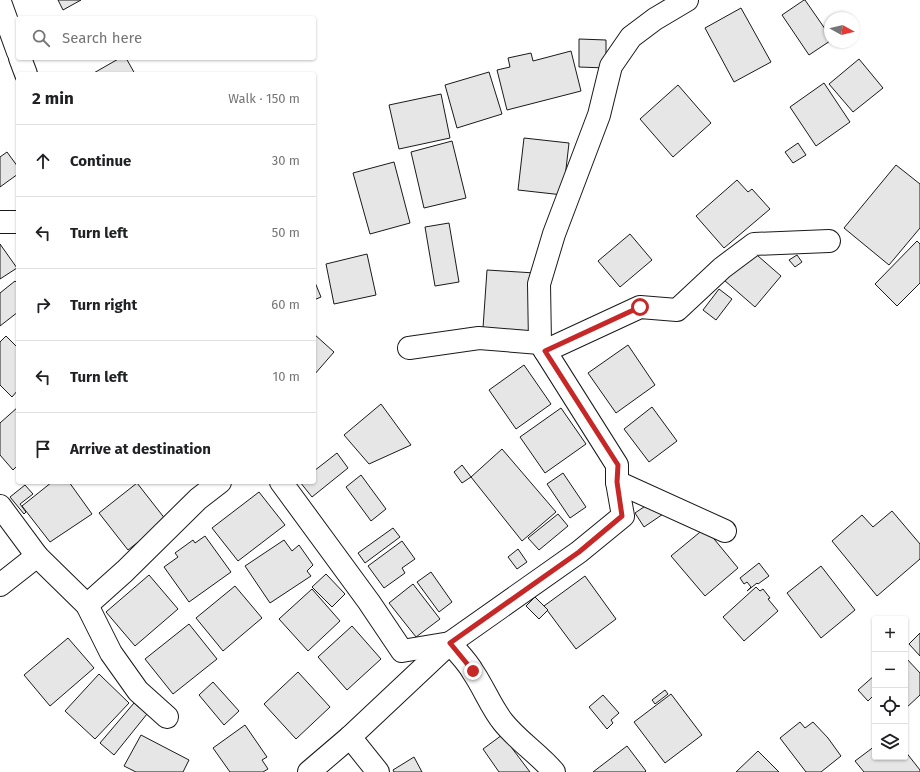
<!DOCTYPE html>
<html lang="en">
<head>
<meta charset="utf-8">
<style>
  body { margin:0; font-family:"Fira Sans",sans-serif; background:#f2f2f2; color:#202124 }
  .controls { position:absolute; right:12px; bottom:12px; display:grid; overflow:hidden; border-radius:4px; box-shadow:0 1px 3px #0004 }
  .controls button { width:36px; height:36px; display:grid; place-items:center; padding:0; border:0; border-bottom:1px solid #e0e0e0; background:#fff; color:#202124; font:20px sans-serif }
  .compass { position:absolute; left:824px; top:12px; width:36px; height:36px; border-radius:50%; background:#fff; box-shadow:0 1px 3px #0004; rotate:98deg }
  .stop { position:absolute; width:12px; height:12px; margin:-9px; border:3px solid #c62828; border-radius:50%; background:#fff }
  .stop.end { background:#c62828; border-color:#fff; box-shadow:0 1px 4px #0008 }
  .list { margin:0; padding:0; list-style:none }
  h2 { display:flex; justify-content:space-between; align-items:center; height:52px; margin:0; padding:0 16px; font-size:17px }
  h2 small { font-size:13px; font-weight:400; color:#757577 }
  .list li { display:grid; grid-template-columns:26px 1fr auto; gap:12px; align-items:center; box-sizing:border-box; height:72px; padding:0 16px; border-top:1px solid #e0e0e0 }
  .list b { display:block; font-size:15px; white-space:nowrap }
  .list em { font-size:13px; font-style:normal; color:#757577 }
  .icon { flex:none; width:22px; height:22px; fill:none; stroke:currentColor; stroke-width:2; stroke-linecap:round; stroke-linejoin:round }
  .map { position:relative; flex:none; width:920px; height:772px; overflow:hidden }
  .search { position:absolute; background:#fff; box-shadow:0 1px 3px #0004; left:16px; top:16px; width:300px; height:44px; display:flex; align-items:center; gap:10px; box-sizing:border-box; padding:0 14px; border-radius:4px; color:#757577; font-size:15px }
  .panel { position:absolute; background:#fff; box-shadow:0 1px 3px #0004; left:16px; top:72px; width:300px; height:412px; border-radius:4px }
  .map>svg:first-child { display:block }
  .building { fill:#e6e6e6; stroke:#1a1a1a }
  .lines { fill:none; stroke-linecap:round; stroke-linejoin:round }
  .minor-casing { stroke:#1a1a1a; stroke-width:24 }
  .minor { stroke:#fff; stroke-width:22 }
  .route { stroke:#c62828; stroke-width:5 }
</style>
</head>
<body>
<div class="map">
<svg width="920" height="772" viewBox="0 0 920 772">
  <rect width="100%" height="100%" fill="#fff"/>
  <g class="building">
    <path d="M 58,0 L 81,0 L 63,10 Z"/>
    <path d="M 804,0 L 805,0 L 830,36 L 830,41 L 809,55 L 782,15 Z"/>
    <path d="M 741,8 L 771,62 L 734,82 L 705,28 Z"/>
    <path d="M 579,39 L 606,40 L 606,68 L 579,67 Z"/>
    <path d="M 571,51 L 581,91 L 507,110 L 497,70 L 510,67 L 508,58 L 531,53 L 533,61 Z"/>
    <path d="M 120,58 L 126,58 L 135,74 L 92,74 Z"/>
    <path d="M 859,59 L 883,88 L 853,112 L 829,84 Z"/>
    <path d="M 489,72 L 502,114 L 457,128 L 445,85 Z"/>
    <path d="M 824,83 L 850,122 L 816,146 L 790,107 Z"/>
    <path d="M 678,85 L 711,123 L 673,157 L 640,119 Z"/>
    <path d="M 441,94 L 450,138 L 399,149 L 389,105 Z"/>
    <path d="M 524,138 L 569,143 L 563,195 L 518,190 Z"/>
    <path d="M 452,141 L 466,198 L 424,208 L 411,152 Z"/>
    <path d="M 798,143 L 806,155 L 793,163 L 785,152 Z"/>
    <path d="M 7,152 L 18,167 L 18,174 L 0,187 L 0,157 Z"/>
    <path d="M 394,162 L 410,223 L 370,234 L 353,173 Z"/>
    <path d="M 896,165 L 920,184 L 920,228 L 889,265 L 844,228 Z"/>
    <path d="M 737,180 L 748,192 L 752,189 L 770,209 L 724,248 L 696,216 Z"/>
    <path d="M 449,223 L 459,282 L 435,286 L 425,227 Z"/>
    <path d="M 630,234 L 652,260 L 620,287 L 598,261 Z"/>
    <path d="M 917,241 L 920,244 L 920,283 L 897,306 L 875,284 Z"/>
    <path d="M 0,244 L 17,268 L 0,279 Z"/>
    <path d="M 750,249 L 781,276 L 755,307 L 724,280 Z"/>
    <path d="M 367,254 L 376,295 L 334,304 L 326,264 Z"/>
    <path d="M 797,255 L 802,262 L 795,267 L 789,260 Z"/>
    <path d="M 487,270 L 535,273 L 531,331 L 483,328 Z"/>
    <path d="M 314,280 L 321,297 L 314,300 Z"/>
    <path d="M 15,281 L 18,284 L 18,312 L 0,326 L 0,293 Z"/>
    <path d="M 719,289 L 732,299 L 716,320 L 703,310 Z"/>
    <path d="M 314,334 L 334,352 L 314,375 Z"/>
    <path d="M 6,336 L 18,348 L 18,390 L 12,397 L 0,385 L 0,342 Z"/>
    <path d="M 628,345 L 655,385 L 616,413 L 588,373 Z"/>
    <path d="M 524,365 L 551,404 L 516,429 L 489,390 Z"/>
    <path d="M 381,404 L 411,445 L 369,464 L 344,435 Z"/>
    <path d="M 18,407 L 18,465 L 13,470 L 0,455 L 0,423 Z"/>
    <path d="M 652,407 L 677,441 L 649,462 L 624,429 Z"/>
    <path d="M 561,408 L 586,444 L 545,473 L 520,437 Z"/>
    <path d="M 502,449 L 556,512 L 522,541 L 471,477 Z"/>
    <path d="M 337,453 L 348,468 L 312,497 L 300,482 L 314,482 L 314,471 Z"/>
    <path d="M 462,465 L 471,477 L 462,483 L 454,472 Z"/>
    <path d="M 563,473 L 586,507 L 570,518 L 547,484 Z"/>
    <path d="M 361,475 L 386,509 L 371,521 L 346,487 Z"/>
    <path d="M 52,482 L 69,482 L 92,514 L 50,542 L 22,506 Z"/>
    <path d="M 137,483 L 166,520 L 128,550 L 99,513 Z"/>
    <path d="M 25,485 L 33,494 L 20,504 L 26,512 L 24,514 L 10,497 Z"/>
    <path d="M 259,492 L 285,525 L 238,561 L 212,528 Z"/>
    <path d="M 660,496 L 669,510 L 644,527 L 635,513 Z"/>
    <path d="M 892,511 L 920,544 L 920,559 L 877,596 L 832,541 L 862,515 L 873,527 Z"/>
    <path d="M 558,514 L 568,526 L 539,550 L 528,538 Z"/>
    <path d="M 393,528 L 400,537 L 365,563 L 358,553 Z"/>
    <path d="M 705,528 L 738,568 L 705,596 L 671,556 Z"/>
    <path d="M 205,536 L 231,572 L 189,602 L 164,567 L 178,557 L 175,553 L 193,540 L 195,543 Z"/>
    <path d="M 284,540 L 292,551 L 299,545 L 313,565 L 307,571 L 311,576 L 270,603 L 245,566 Z"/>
    <path d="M 402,541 L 415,559 L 402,568 L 405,573 L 384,588 L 368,566 Z"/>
    <path d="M 518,549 L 527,562 L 517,569 L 508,557 Z"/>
    <path d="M 759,563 L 769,576 L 758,584 L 757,583 L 747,591 L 751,587 L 747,582 L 744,584 L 740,578 Z"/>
    <path d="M 821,566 L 855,610 L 821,638 L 787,593 Z"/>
    <path d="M 431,572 L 452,602 L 439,612 L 417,582 Z"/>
    <path d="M 326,574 L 345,594 L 332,607 L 312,587 Z"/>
    <path d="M 149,575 L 178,609 L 135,646 L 106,612 Z"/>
    <path d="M 585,576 L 616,619 L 576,649 L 544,606 Z"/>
    <path d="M 413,584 L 440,619 L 416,637 L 389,603 Z"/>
    <path d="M 235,586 L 262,618 L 223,651 L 196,618 Z"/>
    <path d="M 756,587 L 760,591 L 763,589 L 770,598 L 768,599 L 778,611 L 744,641 L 723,617 Z"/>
    <path d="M 312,589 L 340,621 L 308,651 L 279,619 Z"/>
    <path d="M 535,597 L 548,610 L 539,619 L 526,606 Z"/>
    <path d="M 189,624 L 217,659 L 173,694 L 145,659 Z"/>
    <path d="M 352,626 L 381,659 L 347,690 L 318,657 Z"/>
    <path d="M 920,633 L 920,656 L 909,644 Z"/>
    <path d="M 68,638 L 94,668 L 50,706 L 24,675 Z"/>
    <path d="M 905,657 L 920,673 L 920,695 L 905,709 Z"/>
    <path d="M 298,672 L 330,707 L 296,739 L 264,704 Z"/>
    <path d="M 99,674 L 129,703 L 95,739 L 65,711 Z"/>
    <path d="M 875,675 L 875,700 L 872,697 L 868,701 L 858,690 Z"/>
    <path d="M 213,682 L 239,711 L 224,725 L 199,695 Z"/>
    <path d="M 665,690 L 668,694 L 655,704 L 652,700 Z"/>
    <path d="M 671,694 L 702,735 L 665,763 L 634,722 Z"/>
    <path d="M 603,695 L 619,713 L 611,720 L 613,723 L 607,729 L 589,707 Z"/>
    <path d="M 134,703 L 147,714 L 114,755 L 100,743 Z"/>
    <path d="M 800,722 L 805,728 L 813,722 L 828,738 L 841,756 L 821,772 L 806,772 L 780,738 Z"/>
    <path d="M 245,725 L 267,757 L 262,760 L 268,769 L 263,772 L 230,772 L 213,748 Z"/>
    <path d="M 141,735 L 189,760 L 183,772 L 136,772 L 124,766 Z"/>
    <path d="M 502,735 L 530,772 L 499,772 L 483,749 Z"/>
    <path d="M 627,746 L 646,771 L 645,772 L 593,772 Z"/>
    <path d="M 875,746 L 875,757 L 905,757 L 905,751 L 920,770 L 920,772 L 864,772 L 855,761 Z"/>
    <path d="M 758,751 L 779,772 L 736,772 Z"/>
    <path d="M 414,757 L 422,772 L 394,772 L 393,770 Z"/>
  </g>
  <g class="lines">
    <g class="minor-casing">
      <g id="minor">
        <path d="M 0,2 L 18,52"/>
        <path d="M 20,58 L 26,74"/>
        <path d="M 0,222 L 18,222"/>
        <path d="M 409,348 L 479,338 L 540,343"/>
        <path d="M 545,351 L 640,307 L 677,310 L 722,268 L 754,244 L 829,241"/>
        <path d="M 281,482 L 369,602 L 402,651 L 450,643 C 457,652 467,661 473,672 C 484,688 491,707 503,722 C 518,741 539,754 554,772"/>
        <path d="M 617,482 L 725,531"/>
        <path d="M 0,506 L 37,556 L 87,605 L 111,653 L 138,691 L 167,717"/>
        <path d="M 0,585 L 37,556"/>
        <path d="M 87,605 L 125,571 L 198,499 L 220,482"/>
        <path d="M 350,737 L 378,772"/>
        <path d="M 309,772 L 350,737 L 450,643 L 579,552 L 623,516 L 617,482 L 617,465 L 540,343 L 539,284 L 554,234 L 599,115 L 611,66 L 631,37 L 655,19 L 687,0"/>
      </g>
    </g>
    <use href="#minor" class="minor"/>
  </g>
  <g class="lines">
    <path class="route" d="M 473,671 L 450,643 L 579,552 L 622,516 L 617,482 L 618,465 L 545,351 L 640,307"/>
  </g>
</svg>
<div class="controls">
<button>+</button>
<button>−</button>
<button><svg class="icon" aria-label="locate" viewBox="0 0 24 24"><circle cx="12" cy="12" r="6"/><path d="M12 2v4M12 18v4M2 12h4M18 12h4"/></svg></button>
<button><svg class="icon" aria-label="layers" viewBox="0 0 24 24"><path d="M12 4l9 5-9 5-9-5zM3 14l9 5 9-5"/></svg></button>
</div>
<svg class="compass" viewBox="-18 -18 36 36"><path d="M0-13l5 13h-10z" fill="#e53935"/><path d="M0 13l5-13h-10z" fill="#757577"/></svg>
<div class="stop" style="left:640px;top:307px"></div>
<div class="stop end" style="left:473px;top:671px"></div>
<div class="search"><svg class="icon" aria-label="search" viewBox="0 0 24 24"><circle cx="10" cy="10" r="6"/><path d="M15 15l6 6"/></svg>Search here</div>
<section class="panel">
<h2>2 min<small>Walk · 150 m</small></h2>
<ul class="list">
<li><svg class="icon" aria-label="ahead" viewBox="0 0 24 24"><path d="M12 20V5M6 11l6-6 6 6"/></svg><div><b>Continue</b></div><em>30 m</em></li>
<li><svg class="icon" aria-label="left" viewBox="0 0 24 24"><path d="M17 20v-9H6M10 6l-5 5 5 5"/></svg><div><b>Turn left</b></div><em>50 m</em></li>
<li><svg class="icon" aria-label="right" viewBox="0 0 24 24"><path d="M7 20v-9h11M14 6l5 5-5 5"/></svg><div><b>Turn right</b></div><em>60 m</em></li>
<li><svg class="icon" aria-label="left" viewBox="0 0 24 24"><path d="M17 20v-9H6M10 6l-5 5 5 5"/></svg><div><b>Turn left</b></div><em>10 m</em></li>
<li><svg class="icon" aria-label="arrive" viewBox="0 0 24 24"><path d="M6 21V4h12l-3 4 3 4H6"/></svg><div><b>Arrive at destination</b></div></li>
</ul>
</section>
</div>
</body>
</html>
